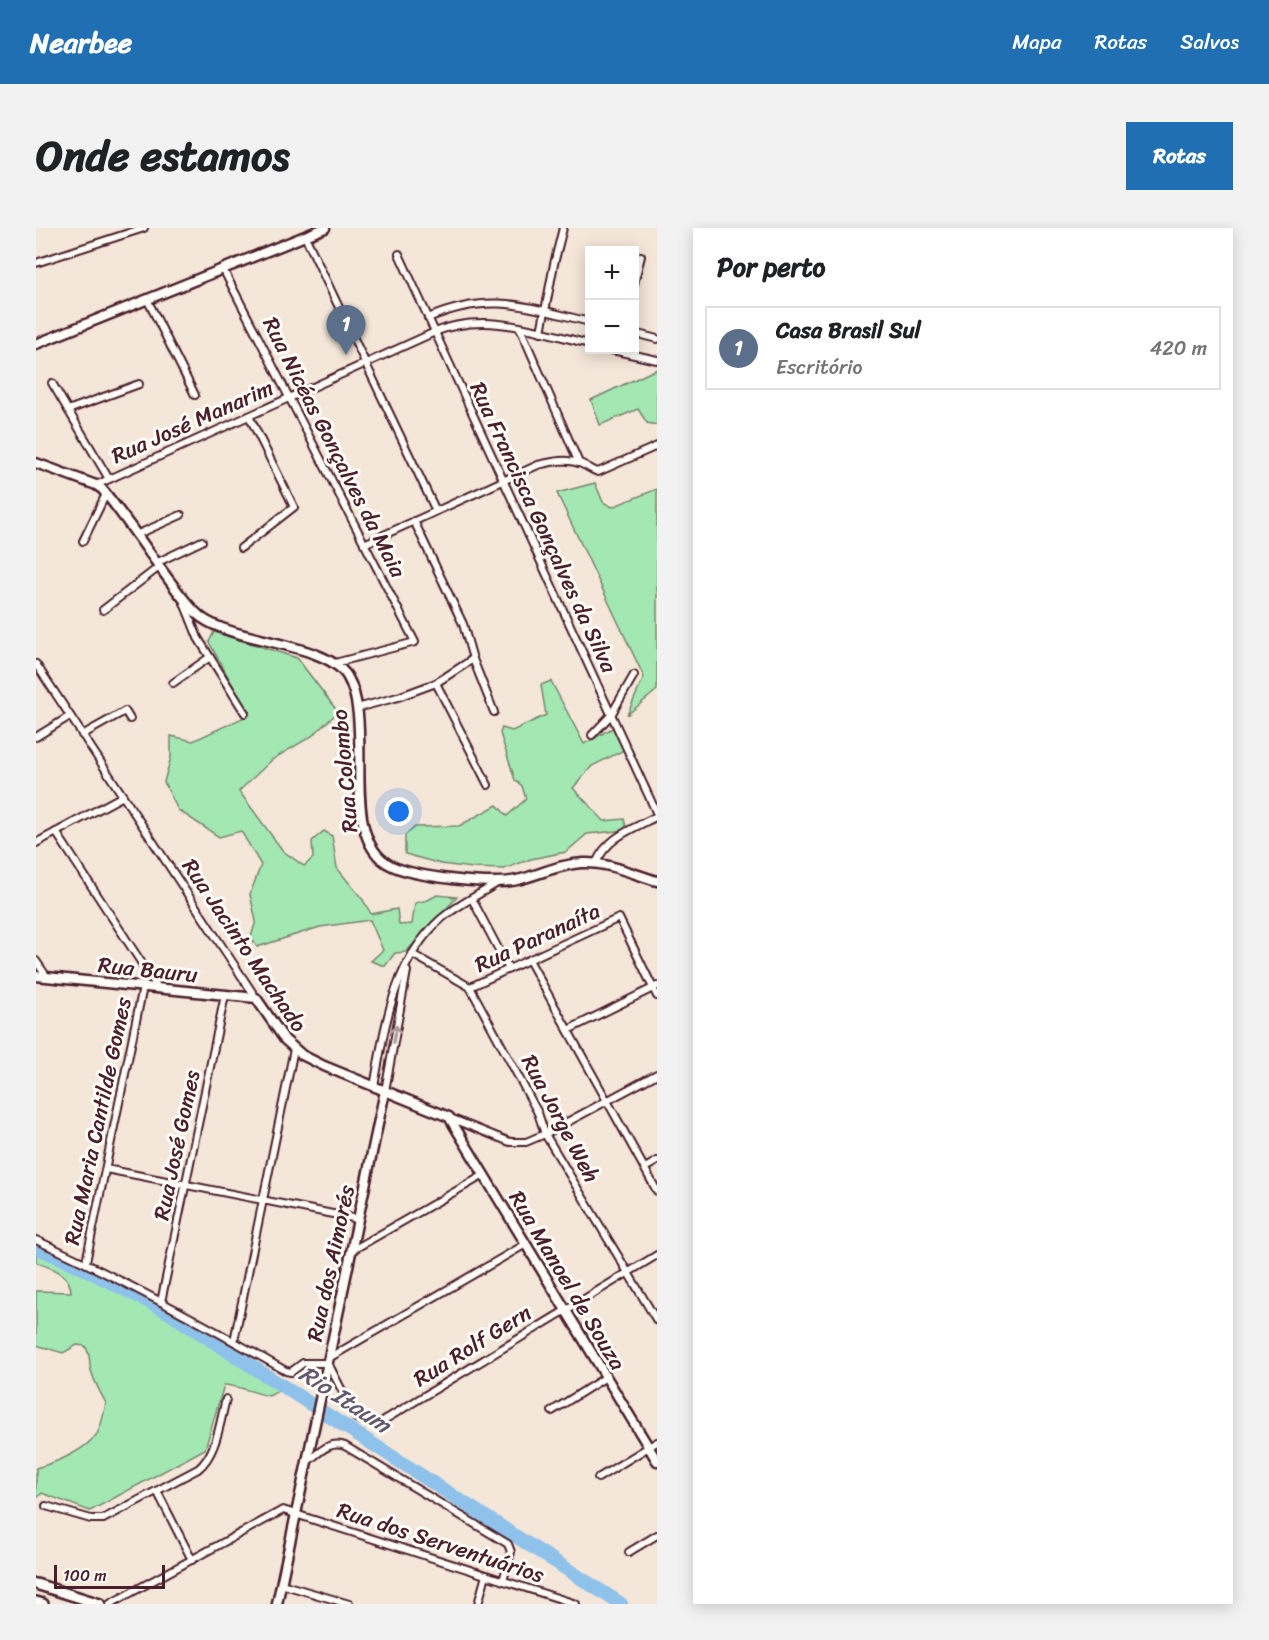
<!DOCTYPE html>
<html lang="pt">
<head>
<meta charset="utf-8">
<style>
  body { margin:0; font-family:Sriracha,sans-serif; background:#f2f2f2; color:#202124 }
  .controls { position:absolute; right:18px; top:18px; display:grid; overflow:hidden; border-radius:0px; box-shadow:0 3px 15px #0003 }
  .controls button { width:54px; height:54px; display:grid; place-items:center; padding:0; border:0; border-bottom:2px solid #e0e0e0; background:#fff; color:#202124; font:30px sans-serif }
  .scale { position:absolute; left:18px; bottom:15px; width:111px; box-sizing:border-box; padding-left:6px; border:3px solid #4a1f2b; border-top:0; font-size:16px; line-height:21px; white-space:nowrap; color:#4a1f2b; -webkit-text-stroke:4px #fdfcf7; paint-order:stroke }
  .you { position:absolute; left:363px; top:584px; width:21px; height:21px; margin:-15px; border:4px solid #fff; border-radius:50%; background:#1a73e8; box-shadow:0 0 0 9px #1a73e833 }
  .badge { display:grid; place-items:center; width:39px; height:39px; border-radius:50%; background:#1f6fb2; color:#fff; font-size:20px; font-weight:700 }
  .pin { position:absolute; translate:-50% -50px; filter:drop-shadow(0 2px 3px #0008) }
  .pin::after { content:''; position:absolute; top:32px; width:21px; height:18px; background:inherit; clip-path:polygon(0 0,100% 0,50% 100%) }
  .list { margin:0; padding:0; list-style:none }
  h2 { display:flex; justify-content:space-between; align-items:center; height:78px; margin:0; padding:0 24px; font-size:26px }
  h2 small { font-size:20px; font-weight:400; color:#757577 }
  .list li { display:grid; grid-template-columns:39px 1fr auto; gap:18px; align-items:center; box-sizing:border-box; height:84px; margin:0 12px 12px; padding:0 12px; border:2px solid #e0e0e0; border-radius:0px }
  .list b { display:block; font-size:22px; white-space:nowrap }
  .list p { margin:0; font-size:20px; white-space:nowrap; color:#757577 }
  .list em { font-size:20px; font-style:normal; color:#757577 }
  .map { position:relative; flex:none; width:621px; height:1376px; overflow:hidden; border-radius:0px }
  header { display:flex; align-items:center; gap:36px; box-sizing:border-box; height:84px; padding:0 30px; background:#1f6fb2; color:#fff }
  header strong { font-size:28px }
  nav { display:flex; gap:33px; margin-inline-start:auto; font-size:21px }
  .intro { display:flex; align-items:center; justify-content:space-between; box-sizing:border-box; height:144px; padding:0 36px }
  h1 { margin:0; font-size:42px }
  .button { padding:15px 27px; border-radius:0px; background:#1f6fb2; color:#fff; font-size:21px; font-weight:700 }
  main { display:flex; gap:36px; padding:0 36px }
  aside { flex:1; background:#fff; border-radius:0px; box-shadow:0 3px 15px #0003 }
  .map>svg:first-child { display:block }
  .green { fill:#a3e8b3; stroke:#76846f; stroke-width:1.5 }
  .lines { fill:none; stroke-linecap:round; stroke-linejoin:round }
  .river { stroke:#8ec2eb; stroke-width:14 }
  .street-casing { stroke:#4a1f2b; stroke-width:10 }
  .secondary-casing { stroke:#4a1f2b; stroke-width:13 }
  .primary-casing { stroke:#4a1f2b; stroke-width:14 }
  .street { stroke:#fdfcf7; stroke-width:6 }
  .secondary { stroke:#fdfcf7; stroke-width:8 }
  .primary { stroke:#fdfcf7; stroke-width:9 }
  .oneway { stroke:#ac999b }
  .labels { text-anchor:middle; stroke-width:6; stroke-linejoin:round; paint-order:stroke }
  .street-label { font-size:22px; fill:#4a1f2b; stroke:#fdfcf7 }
  .water-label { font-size:24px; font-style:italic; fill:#62586e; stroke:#fdfcf7 }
</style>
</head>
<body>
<header>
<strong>Nearbee</strong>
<nav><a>Mapa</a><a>Rotas</a><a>Salvos</a></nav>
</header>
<div class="intro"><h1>Onde estamos</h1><a class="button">Rotas</a></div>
<main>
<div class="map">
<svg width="621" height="1376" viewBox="0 0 621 1376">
  <rect width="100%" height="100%" fill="#f4e6d8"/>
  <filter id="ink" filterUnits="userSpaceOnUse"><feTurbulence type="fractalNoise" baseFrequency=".0167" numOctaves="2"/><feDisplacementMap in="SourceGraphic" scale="12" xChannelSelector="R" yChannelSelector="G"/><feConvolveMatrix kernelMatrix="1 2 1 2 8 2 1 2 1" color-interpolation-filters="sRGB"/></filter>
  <g filter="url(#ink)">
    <g class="green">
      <path d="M 621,141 L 621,197 L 611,195 L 602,181 L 564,197 L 555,172 Z"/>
      <path d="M 559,255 L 567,274 L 576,279 L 621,261 L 621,462 L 591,487 L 608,449 L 521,265 Z"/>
      <path d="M 178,404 L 261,430 L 302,484 L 276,508 L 237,531 L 203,563 L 247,623 L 268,638 L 277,630 L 276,613 L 288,603 L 296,608 L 301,640 L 327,672 L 335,686 L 361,681 L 363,697 L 376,696 L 379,675 L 392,672 L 401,667 L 421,669 L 370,724 L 359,725 L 349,738 L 335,733 L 347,722 L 334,692 L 284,699 L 221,719 L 215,709 L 220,693 L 214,666 L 225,637 L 205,603 L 183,609 L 142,582 L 128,554 L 135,529 L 135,508 L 157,513 L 213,487 L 173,414 Z"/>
      <path d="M 515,453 L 548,516 L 578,499 L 588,522 L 556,538 L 537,560 L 568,593 L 588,591 L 591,602 L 551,606 L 530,624 L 495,631 L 468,641 L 437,640 L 405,636 L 369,626 L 369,607 L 379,599 L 423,598 L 461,577 L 471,588 L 490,571 L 486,558 L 479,552 L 464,505 L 466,500 L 476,503 L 510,487 L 505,457 Z"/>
      <path d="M 0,1022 L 46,1042 L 114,1078 L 159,1104 L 244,1162 L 233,1168 C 223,1166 195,1156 188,1157 L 169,1221 L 54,1283 L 6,1265 L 0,1271 L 0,1240 C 21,1234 47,1224 61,1206 C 66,1198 68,1184 70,1175 C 64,1164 58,1154 55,1142 C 52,1132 56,1129 49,1118 L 41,1117 L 27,1125 L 0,1117 L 0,1063 L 35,1064 C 34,1044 16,1041 0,1034 Z"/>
    </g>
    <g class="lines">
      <path class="river" d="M 0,1019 L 47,1040 L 127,1081 L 585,1376"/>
      <g class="street-casing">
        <g id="street">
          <path d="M 269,8 L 400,283"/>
          <path d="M 363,26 L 621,586"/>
          <path d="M 0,35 L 108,0"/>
          <path d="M 187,41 L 379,414 L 299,435"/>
          <path d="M 598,56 L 605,28"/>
          <path d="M 111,71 L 159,167"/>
          <path d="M 392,90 C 456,63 490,79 554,94"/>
          <path d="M 484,100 L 543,235"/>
          <path d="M 505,104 L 518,36 L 527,0"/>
          <path d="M 598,105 L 621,111"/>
          <path d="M 576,122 L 621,132"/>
          <path d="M 16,155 L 73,251"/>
          <path d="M 32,182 L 103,156"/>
          <path d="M 60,257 L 399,104 C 450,83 503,104 554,116"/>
          <path d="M 378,293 L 427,396 L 437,431 L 458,484"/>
          <path d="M 100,307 L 145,287"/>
          <path d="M 47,313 L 70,266"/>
          <path d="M 328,316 L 502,237 C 515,234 530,230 543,235 C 550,237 555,242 562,244 L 621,218"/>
          <path d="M 205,320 L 258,279 L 213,188"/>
          <path d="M 120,335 L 166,313"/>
          <path d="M 148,375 L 162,410 L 209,485"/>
          <path d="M 67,382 L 123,339"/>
          <path d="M 0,436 L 220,770"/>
          <path d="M 137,455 L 174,429"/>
          <path d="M 400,455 L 452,557"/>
          <path d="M 321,480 L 362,469 L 400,455 L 437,431"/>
          <path d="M 46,507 L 89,483 L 94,491"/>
          <path d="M 556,507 L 575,487 L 598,447"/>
          <path d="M 0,509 L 34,488"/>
          <path d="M 20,604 L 122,760"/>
          <path d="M 0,615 L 87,568"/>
          <path d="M 560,635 C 572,608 597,601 621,588"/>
          <path d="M 436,671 L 473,741"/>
          <path d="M 376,726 L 434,759 L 502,885 L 509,906 L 621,1093"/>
          <path d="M 493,732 L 621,963"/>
          <path d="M 0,733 L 11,749"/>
          <path d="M 434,759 L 583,690 L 621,768"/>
          <path d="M 532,802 L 621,758"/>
          <path d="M 338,859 C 349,798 357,733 406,690 C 423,676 443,667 461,655"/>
          <path d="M 349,863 L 371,743"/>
          <path d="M 414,890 L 474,914 L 490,914 L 509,906 L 621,846"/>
          <path d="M 609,940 L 621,933"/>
          <path d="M 70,941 L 322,991"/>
          <path d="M 0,1012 C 86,1051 168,1096 250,1143 L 255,1144 L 267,1135 L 292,1135 L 320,1190 L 332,1195 L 345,1194 L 621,1027"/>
          <path d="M 315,1023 L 448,947"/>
          <path d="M 50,1034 L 107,759"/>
          <path d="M 125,1074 L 189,767"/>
          <path d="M 198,1113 L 258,821"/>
          <path d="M 293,1130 L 490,1016"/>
          <path d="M 516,1183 L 570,1149"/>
          <path d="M 272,1233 C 284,1224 294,1212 309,1218 L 472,1316 L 475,1324 L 467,1353"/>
          <path d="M 562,1250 L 621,1214"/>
          <path d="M 121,1263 L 156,1332"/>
          <path d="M 10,1278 L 55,1291 L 67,1291 L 162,1241 C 181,1226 184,1193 190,1171"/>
          <path d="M 593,1324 L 621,1307"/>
          <path d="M 245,1356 L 313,1376"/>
          <path d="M 74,1376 L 247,1282 L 540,1376"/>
          <path d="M 442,1376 L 450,1347"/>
        </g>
      </g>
      <g class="secondary-casing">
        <g id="secondary">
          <path d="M 0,116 L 289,0"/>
          <path d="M 0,235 L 60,257 L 66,261 C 90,290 111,322 133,352 C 143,365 153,380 166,390 C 201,415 289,414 311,448 C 341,497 299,611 356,638 C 380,649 456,658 481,652 C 503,647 523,636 547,635 C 572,634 597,646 621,653"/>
          <path d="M 0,748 L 220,770 L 249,812 L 266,827 L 288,838 L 413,889 L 621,1233"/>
          <path d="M 241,1376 L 349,863"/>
        </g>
      </g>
      <g class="primary-casing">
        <g id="primary">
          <path d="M 0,1356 L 64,1376"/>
          <path d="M 0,1374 L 7,1376"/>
        </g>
      </g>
      <use href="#street" class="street"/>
      <use href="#secondary" class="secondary"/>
      <use href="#primary" class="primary"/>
    </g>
    <defs><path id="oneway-shaft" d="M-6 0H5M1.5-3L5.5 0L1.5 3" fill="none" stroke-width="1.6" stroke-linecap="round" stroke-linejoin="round" transform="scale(1.5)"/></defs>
    <use class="oneway" href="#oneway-shaft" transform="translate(359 806) rotate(-80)"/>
  </g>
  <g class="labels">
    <g class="street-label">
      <text transform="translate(156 193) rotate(-24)" y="8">Rua José Manarim</text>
      <text transform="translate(299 219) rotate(63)" y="8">Rua Nicéas Gonçalves da Maia</text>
      <text transform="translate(508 299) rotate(65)" y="8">Rua Francisca Gonçalves da Silva</text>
      <text transform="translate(308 543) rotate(-95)" y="8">Rua Colombo</text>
      <text transform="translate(501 709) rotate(-25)" y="8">Rua Paranaíta</text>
      <text transform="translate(209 717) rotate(56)" y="8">Rua Jacinto Machado</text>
      <text transform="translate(112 741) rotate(6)" y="8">Rua Bauru</text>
      <text transform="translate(525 890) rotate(62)" y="8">Rua Jorge Weh</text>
      <text transform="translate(61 893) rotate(-78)" y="8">Rua Maria Cantilde Gomes</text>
      <text transform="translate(140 917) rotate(-78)" y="8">Rua José Gomes</text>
      <text transform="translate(294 1035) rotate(-78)" y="8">Rua dos Aimorés</text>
      <text transform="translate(532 1052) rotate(59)" y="8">Rua Manoel de Souza</text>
      <text transform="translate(436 1117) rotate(-32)" y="8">Rua Rolf Gern</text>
      <text transform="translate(405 1314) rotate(18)" y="8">Rua dos Serventuários</text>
    </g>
    <g class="water-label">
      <text transform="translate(309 1171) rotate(33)" y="8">Rio Itaum</text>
    </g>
  </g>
</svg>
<div class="controls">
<button>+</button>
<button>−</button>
</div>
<div class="scale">100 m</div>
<div class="you"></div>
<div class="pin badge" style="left:310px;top:127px;background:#5c6f8a">1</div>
</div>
<aside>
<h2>Por perto<small></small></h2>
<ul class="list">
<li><span class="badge" style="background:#5c6f8a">1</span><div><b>Casa Brasil Sul</b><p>Escritório</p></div><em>420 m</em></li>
</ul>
</aside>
</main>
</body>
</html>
